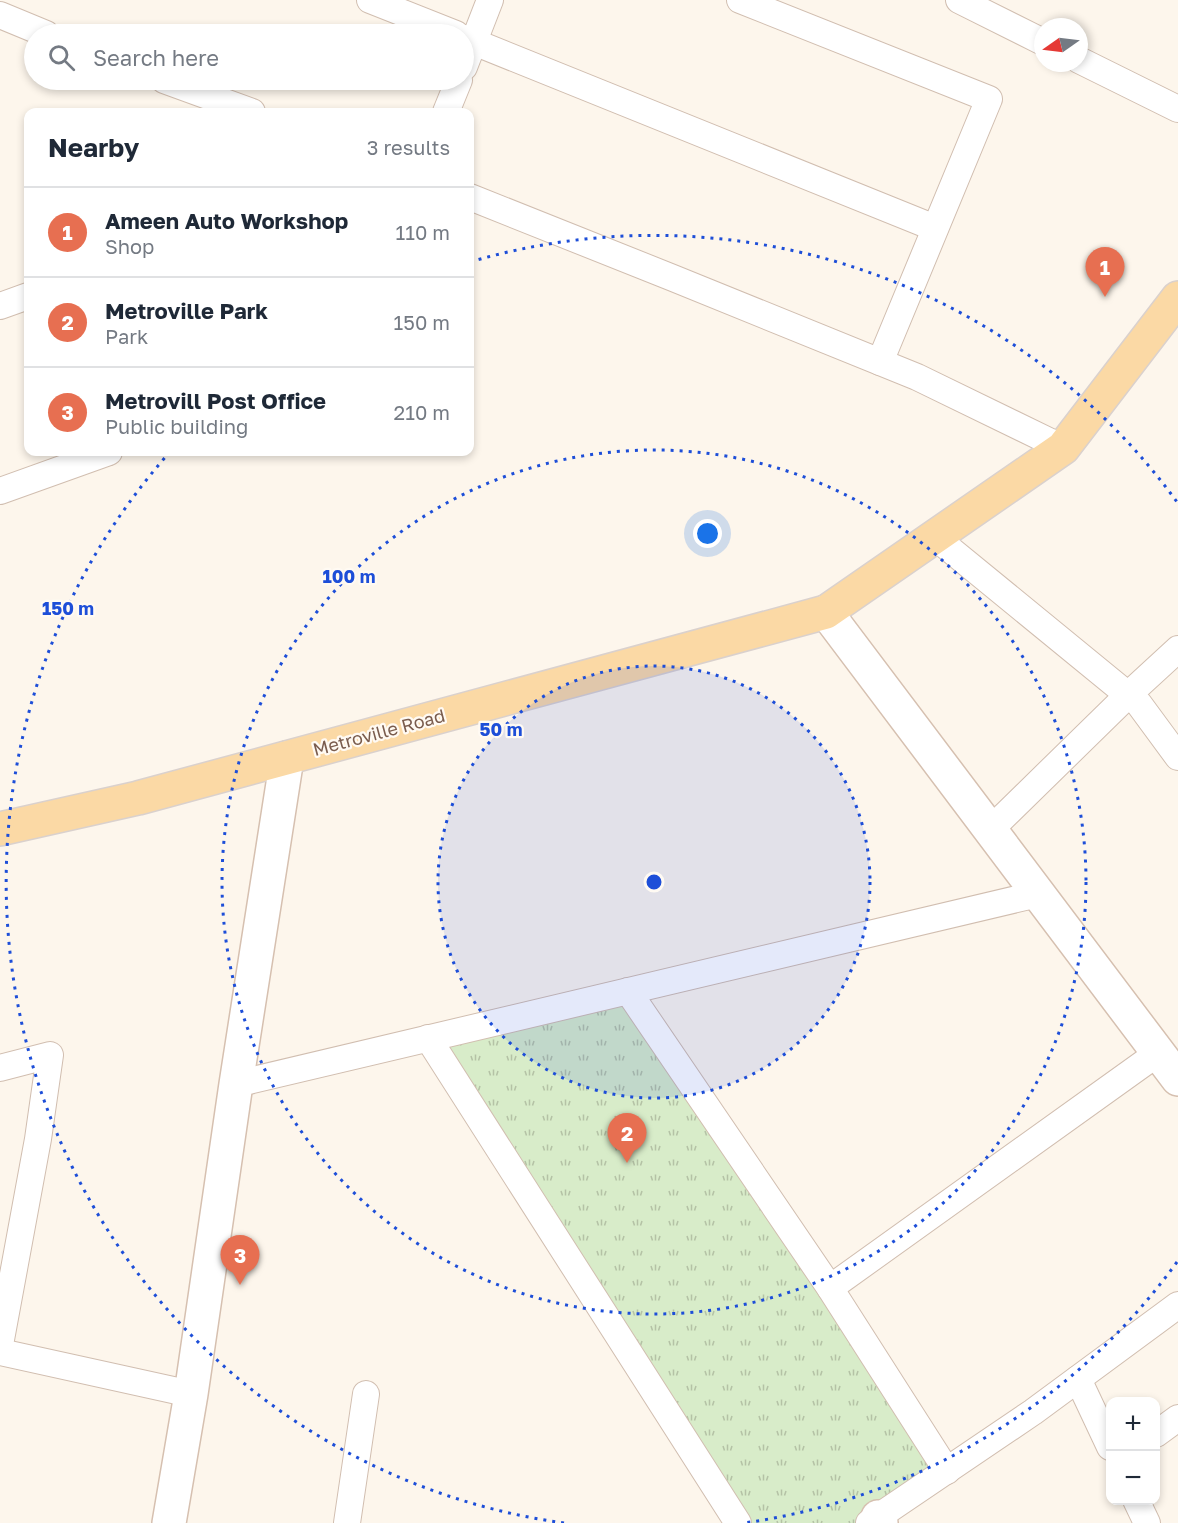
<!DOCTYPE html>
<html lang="en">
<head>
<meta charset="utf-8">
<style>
  body { margin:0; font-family:"Golos Text",sans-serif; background:#f2f2f3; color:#1f2937 }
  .controls { position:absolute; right:18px; bottom:18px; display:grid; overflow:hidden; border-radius:12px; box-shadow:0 3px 9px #0003 }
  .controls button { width:54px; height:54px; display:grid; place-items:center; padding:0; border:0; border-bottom:2px solid #e0e1e3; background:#fff; color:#1f2937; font:30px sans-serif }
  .compass { position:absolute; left:1034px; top:18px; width:54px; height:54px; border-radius:50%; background:#fff; box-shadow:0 3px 9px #0003; rotate:256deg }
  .you { position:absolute; left:708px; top:534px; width:21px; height:21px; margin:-15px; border:4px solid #fff; border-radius:50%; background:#1a73e8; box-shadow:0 0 0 9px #1a73e833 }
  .badge { display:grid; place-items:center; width:39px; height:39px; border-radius:50%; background:#e76f51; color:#fff; font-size:20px; font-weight:700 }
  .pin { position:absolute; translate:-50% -50px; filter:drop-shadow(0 2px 3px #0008) }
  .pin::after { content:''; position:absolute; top:32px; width:21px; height:18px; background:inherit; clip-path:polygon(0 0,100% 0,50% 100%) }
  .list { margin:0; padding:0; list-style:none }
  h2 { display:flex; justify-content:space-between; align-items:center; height:78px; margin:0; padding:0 24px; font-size:26px }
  h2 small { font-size:20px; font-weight:400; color:#747a83 }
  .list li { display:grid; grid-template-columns:39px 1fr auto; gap:18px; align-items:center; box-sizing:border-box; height:90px; padding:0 24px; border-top:2px solid #e0e1e3 }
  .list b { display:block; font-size:22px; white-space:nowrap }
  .list p { margin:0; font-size:20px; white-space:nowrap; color:#747a83 }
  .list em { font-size:20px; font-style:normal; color:#747a83 }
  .icon { flex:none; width:33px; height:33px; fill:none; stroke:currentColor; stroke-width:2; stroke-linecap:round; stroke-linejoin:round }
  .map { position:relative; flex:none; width:1178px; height:1523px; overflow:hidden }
  .search { position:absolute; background:#fff; box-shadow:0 3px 9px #0003; left:24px; top:24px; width:450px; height:66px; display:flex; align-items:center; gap:15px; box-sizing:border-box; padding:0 21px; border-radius:33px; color:#747a83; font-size:22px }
  .panel { position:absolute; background:#fff; box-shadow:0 3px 9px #0003; left:24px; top:108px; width:450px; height:348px; border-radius:12px }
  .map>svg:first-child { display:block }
  .grass { fill:url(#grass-tufts) }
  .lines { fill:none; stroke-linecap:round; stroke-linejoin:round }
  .street-casing { stroke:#d1beb0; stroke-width:28 }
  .secondary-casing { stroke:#d6c0b0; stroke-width:36 }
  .primary-casing { stroke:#dad1cd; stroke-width:36 }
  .street { stroke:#fff; stroke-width:26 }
  .secondary { stroke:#fff; stroke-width:33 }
  .primary { stroke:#fbd9a5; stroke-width:33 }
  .ring { fill:none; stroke:#1d4ed8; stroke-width:3; stroke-dasharray:3 6 }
  .labels { text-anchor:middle; stroke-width:4.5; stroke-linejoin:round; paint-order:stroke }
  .street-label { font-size:18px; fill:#7a5c4d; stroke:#fffaf3 }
  .centre { fill:#1d4ed8; stroke:#fffaf3; stroke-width:3 }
  .ring-label { font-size:18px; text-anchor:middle; font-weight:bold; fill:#1d4ed8; stroke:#fffaf3; stroke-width:4.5; stroke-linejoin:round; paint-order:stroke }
</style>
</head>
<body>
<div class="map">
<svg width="1178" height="1523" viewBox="0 0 1178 1523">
  <defs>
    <pattern id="grass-tufts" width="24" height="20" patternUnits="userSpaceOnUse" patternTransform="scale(1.5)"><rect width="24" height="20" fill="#d8ecc9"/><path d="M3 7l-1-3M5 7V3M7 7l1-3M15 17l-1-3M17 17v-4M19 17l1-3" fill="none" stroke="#b4c2a5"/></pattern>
  </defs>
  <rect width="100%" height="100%" fill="#fdf6ec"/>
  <path class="grass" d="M 628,991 L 947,1471 L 869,1523 L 738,1523 L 428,1038 Z"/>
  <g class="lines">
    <g class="street-casing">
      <g id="street">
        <path d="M 370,0 L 456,34"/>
        <path d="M 740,0 L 989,99 L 880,362"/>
        <path d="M 959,0 L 1043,42"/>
        <path d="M 0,15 L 46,34"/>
        <path d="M 464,38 L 935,228"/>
        <path d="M 1079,60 L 1178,109"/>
        <path d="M 464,67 L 490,0"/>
        <path d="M 164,80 L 252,112"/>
        <path d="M 446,112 L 459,80"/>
        <path d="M 470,197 L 673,278 L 917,377 L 1063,448"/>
        <path d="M 0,306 L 28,296"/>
        <path d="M 0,491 L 109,452"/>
        <path d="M 935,537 L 1139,704 L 1178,757"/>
        <path d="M 990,830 L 1128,695 L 1178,649"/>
        <path d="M 628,991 L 830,1288 L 947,1471"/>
        <path d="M 428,1038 L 738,1523"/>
        <path d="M 0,1068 L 50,1055 L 38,1139 L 0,1345"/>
        <path d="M 236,1084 L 1038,894"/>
        <path d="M 830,1288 L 1158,1053"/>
        <path d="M 0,1352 L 191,1394"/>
        <path d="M 1078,1379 L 1110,1447"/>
        <path d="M 1156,1434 L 1178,1418"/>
        <path d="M 1136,1500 L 1147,1523"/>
        <path d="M 347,1523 L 366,1394"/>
        <path d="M 869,1523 L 1033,1412 L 1178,1305"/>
      </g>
    </g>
    <g class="secondary-casing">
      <g id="secondary">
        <path d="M 826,612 L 1178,1079"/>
        <path d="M 878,1517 L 881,1523"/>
        <path d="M 169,1523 L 191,1394 L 236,1084 L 287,758"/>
      </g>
    </g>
    <g class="primary-casing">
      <path id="primary" d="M 0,829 L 138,798 L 826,612 L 1063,448 L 1178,298"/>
    </g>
    <use href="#street" class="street"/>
    <use href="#secondary" class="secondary"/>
    <use href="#primary" class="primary"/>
  </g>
  <circle cx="654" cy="882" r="216" fill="#1d4ed8" fill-opacity=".12"/>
  <g class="ring">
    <circle cx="654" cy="882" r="216"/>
    <circle cx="654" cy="882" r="432"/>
    <path d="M1177 1262A647 647 0 0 1 744 1523M564 1523A647 647 0 0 1 169 453M470 262A647 647 0 0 1 1177 502"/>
  </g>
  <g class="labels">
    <g class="street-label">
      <text transform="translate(379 733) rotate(-15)" y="6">Metroville Road</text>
    </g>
  </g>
  <circle cx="654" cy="882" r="9" class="centre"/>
  <g class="ring-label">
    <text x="349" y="583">100 m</text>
    <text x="68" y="615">150 m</text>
    <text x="501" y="736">50 m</text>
  </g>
</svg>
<div class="controls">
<button>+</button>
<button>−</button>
</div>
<svg class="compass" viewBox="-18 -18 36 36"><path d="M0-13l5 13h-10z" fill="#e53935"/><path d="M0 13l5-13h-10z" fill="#747a83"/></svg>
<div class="you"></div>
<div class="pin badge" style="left:1105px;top:297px">1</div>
<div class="pin badge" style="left:627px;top:1163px">2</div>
<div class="pin badge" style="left:240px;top:1285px">3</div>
<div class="search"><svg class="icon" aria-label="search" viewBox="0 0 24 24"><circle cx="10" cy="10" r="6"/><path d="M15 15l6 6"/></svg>Search here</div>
<section class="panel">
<h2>Nearby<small>3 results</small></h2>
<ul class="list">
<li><span class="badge">1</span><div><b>Ameen Auto Workshop</b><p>Shop</p></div><em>110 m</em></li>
<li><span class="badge">2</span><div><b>Metroville Park</b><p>Park</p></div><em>150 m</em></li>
<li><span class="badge">3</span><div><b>Metrovill Post Office</b><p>Public building</p></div><em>210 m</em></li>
</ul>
</section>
</div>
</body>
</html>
